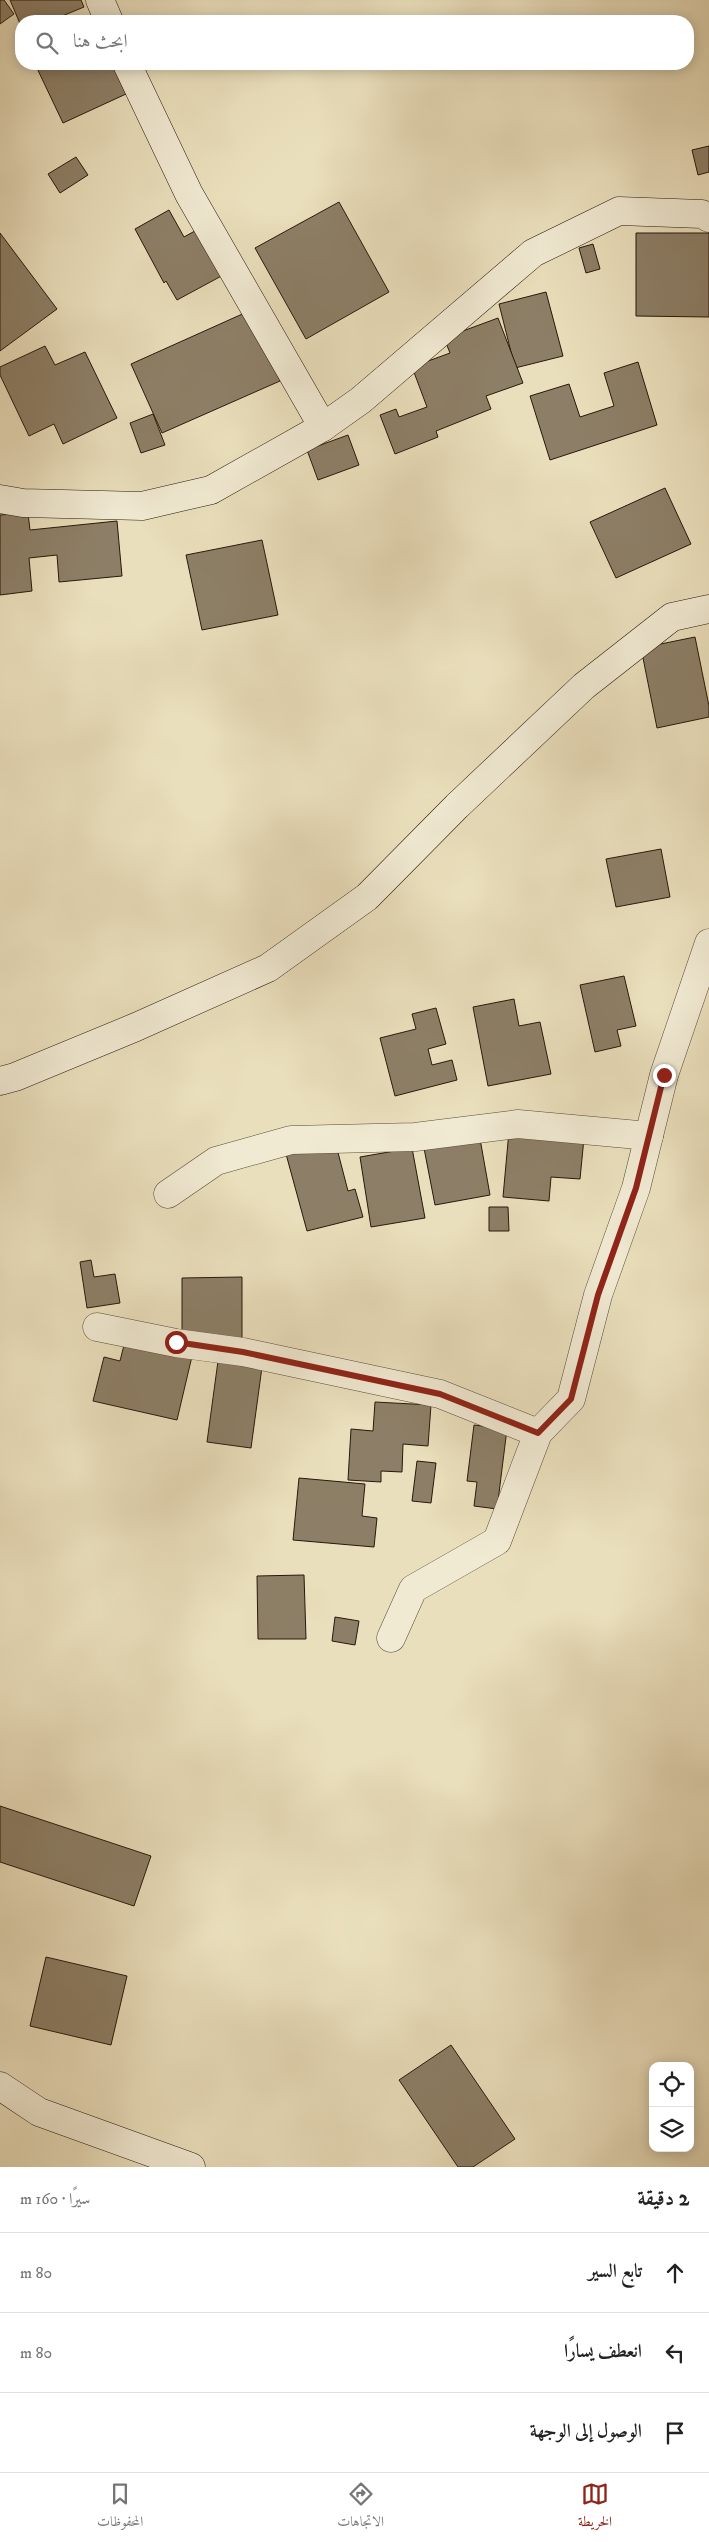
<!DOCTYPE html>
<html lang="ar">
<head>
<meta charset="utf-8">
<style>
  body { margin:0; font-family:"IM FELL DW Pica",Amiri,serif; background:#f2f2f2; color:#222; direction:rtl }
  .controls { position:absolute; right:15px; bottom:15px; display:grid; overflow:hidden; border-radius:10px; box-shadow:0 2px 12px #0003 }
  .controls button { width:45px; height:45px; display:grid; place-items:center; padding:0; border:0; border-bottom:1px solid #e0e0e0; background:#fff; color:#222; font:25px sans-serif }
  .stop { position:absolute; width:15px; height:15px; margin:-11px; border:4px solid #8f2418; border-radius:50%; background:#fff }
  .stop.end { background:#8f2418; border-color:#fff; box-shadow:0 1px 5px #0008 }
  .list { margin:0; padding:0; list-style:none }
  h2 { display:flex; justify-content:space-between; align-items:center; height:65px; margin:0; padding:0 20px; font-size:21px }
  h2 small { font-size:16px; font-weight:400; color:#767676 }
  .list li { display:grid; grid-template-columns:32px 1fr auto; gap:15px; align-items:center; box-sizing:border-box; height:80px; padding:0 20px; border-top:1px solid #e0e0e0 }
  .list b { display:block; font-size:19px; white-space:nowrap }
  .list em { font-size:16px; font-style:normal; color:#767676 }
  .icon { flex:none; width:28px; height:28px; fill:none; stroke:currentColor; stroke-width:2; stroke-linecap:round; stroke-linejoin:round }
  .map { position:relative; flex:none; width:709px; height:2167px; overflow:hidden; direction:ltr }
  .search { position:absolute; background:#fff; box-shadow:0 2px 12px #0003; left:15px; right:15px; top:15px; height:55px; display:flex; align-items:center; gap:12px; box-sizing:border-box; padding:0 18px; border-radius:20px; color:#767676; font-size:19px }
  .sheet { height:305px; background:#fff }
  nav { display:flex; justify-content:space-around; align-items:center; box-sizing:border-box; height:70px; border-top:1px solid #e0e0e0; background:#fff; font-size:14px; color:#767676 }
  nav a { display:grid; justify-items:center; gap:2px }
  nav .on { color:#8f2418 }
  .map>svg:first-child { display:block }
  .building { fill:#8d7f67; stroke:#28180a }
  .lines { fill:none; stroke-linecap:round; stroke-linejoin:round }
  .street-casing { stroke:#584a36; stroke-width:29 }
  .secondary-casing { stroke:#28180a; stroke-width:29 }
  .street { stroke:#f1ead3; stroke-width:28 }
  .secondary { stroke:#f1ead3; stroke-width:28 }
  .route { stroke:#8f2418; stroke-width:6 }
</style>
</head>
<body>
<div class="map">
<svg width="709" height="2167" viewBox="0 0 709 2167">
  <rect width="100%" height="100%" fill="#eadfbc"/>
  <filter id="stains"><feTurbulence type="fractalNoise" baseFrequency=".004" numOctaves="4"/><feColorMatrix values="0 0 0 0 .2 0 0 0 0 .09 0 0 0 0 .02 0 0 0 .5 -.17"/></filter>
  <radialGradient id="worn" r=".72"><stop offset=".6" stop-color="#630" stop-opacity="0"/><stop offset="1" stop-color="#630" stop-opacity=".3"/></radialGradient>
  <g class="building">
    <path d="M 0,0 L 4,0 L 14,14 L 0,24 Z"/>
    <path d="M 10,0 L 81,0 L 84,7 L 50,21 L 21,21 L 21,26 Z"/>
    <path d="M 35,64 L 112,64 L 126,94 L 63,123 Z"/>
    <path d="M 709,146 L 709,172 L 698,175 L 692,150 Z"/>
    <path d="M 76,157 L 88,175 L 60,193 L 48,174 Z"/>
    <path d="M 339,202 L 389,292 L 306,339 L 255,248 Z"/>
    <path d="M 169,210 L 184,237 L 202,227 L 227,273 L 177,300 L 166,281 L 164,283 L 135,229 Z"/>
    <path d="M 0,233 L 57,309 L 0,351 Z"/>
    <path d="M 636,233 L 709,233 L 709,317 L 636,316 Z"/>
    <path d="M 593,244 L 600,269 L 586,273 L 579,248 Z"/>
    <path d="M 546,292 L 563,356 L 515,368 L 499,304 Z"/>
    <path d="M 249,311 L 280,381 L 162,433 L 131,364 Z"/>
    <path d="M 498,318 L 523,383 L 486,396 L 491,409 L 436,431 L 438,437 L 395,454 L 380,415 L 396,409 L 399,417 L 427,407 L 412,367 L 450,353 L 444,338 Z"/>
    <path d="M 45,346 L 55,365 L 85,352 L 117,418 L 63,444 L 54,424 L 29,436 L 0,375 L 0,367 Z"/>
    <path d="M 638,362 L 657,425 L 550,460 L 530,396 L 569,384 L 580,417 L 614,406 L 604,373 Z"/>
    <path d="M 153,414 L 165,445 L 141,453 L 130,423 Z"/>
    <path d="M 348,435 L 359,465 L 318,480 L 307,450 Z"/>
    <path d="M 665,488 L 691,544 L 616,578 L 590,522 Z"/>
    <path d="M 28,513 L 30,530 L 117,521 L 122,576 L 59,582 L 57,555 L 29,558 L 32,591 L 0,595 L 0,515 Z"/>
    <path d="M 262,540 L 278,615 L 202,630 L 186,555 Z"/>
    <path d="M 695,637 L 709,706 L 709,717 L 657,728 L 641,648 Z"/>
    <path d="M 661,849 L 670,897 L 616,907 L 606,859 Z"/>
    <path d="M 624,976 L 636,1026 L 617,1030 L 621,1046 L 595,1052 L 580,985 Z"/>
    <path d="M 514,999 L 519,1026 L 540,1022 L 551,1074 L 488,1086 L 473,1007 Z"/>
    <path d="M 436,1008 L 446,1044 L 428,1049 L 432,1065 L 452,1060 L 457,1080 L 395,1096 L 380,1038 L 416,1029 L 412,1014 Z"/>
    <path d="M 509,1131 L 584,1138 L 580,1179 L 551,1177 L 549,1201 L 503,1197 Z"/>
    <path d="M 479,1133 L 490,1195 L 435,1205 L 423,1143 Z"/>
    <path d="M 335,1141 L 348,1191 L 355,1189 L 363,1217 L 307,1231 L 286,1154 Z"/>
    <path d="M 412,1148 L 425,1218 L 371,1227 L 360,1157 Z"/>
    <path d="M 489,1207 L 508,1207 L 509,1231 L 489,1231 Z"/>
    <path d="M 91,1260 L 94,1277 L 115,1274 L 120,1303 L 87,1308 L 80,1262 Z"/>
    <path d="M 242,1277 L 242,1340 L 182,1341 L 182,1278 Z"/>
    <path d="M 126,1337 L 193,1352 L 177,1420 L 93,1401 L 104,1357 L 120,1361 Z"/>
    <path d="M 218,1361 L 262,1367 L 251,1448 L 207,1442 Z"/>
    <path d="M 375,1402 L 431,1405 L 428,1446 L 403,1444 L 402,1472 L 381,1471 L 381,1482 L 348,1480 L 351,1429 L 373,1431 Z"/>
    <path d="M 474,1425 L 507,1429 L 497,1509 L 474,1506 L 477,1482 L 467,1481 Z"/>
    <path d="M 417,1461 L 436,1463 L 431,1503 L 412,1501 Z"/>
    <path d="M 299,1478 L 365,1484 L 362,1516 L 377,1518 L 374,1547 L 293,1540 Z"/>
    <path d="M 304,1575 L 306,1639 L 258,1639 L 257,1576 Z"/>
    <path d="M 335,1617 L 359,1621 L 355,1645 L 332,1641 Z"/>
    <path d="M 0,1806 L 151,1856 L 134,1906 L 0,1862 Z"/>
    <path d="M 46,1957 L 127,1976 L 111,2045 L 30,2026 Z"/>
    <path d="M 451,2045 L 515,2139 L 473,2167 L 458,2167 L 399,2080 Z"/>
  </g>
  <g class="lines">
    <g class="street-casing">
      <g id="street">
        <path d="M 168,1194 L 216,1161 L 291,1140 L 415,1137 L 518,1124 L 649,1136"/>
        <path d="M 97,1327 L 176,1343 L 243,1352 L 440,1394 L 538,1433"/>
        <path d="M 391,1638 L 413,1589 L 497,1541 L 538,1433 L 571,1399 L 598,1295 L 636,1188 L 664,1075 L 709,943"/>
      </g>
    </g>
    <g class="secondary-casing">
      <g id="secondary">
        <path d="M 100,0 L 109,21"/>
        <path d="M 127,64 L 189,194 L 323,427"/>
        <path d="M 0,499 L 23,503 L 142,506 L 211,490 L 323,427 L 361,400 L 533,253 L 619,211 L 702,214 L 709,218"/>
        <path d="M 0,1081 L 15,1077 L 136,1027 L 268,968 L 367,897 L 457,806 L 584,686 L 672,617 L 709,609"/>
        <path d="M 0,2086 L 39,2112 L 191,2167"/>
      </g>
    </g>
    <use href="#street" class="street"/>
    <use href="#secondary" class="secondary"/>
  </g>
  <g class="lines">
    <path class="route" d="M 176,1342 L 243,1352 L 440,1394 L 538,1433 L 571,1399 L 598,1295 L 636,1188 L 664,1075"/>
  </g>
  <rect width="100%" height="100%" filter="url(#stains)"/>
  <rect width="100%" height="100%" fill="url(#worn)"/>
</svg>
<div class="controls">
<button><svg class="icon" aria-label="locate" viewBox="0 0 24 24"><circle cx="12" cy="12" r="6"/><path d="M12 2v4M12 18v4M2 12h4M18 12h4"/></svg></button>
<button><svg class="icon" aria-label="layers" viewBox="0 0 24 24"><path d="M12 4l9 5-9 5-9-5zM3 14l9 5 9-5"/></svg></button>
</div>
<div class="stop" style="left:176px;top:1342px"></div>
<div class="stop end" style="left:664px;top:1075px"></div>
<div class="search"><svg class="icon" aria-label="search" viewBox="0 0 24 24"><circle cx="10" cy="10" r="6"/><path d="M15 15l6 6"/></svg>ابحث هنا</div>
</div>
<section class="sheet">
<h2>2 دقيقة<small>سيرًا · 160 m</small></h2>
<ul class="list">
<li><svg class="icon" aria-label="ahead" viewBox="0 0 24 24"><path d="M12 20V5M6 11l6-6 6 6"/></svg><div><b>تابع السير</b></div><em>80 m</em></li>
<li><svg class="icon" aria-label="left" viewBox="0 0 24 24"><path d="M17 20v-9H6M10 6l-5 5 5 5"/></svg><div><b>انعطف يسارًا</b></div><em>80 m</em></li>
<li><svg class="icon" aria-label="arrive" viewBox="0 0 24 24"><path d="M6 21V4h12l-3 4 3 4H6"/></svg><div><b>الوصول إلى الوجهة</b></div></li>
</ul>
</section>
<nav>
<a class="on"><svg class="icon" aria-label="map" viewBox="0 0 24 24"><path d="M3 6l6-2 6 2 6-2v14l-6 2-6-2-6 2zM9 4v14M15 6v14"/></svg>الخريطة</a>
<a><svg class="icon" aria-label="directions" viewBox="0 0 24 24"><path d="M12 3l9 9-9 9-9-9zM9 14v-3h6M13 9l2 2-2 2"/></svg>الاتجاهات</a>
<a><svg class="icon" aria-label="saved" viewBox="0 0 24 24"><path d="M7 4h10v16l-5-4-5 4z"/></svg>المحفوظات</a>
</nav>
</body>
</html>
